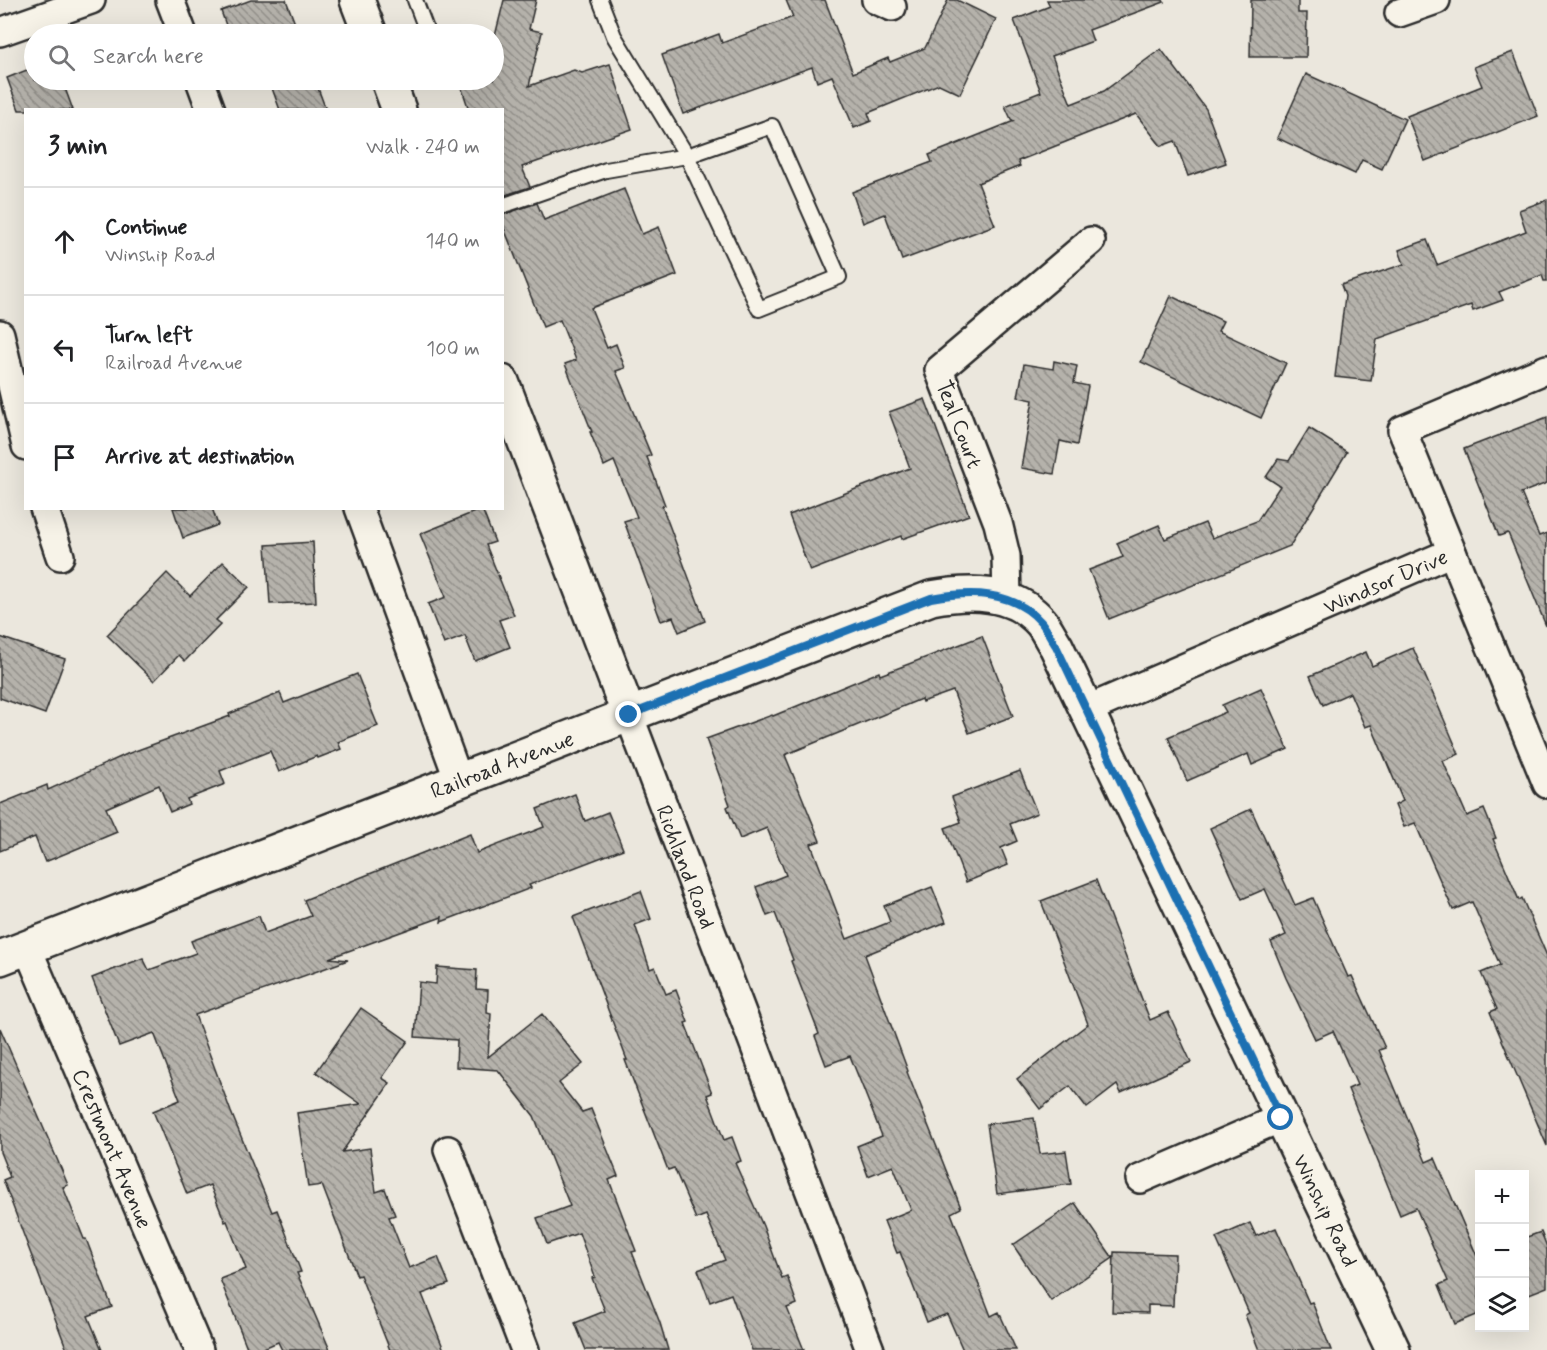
<!DOCTYPE html>
<html lang="en">
<head>
<meta charset="utf-8">
<style>
  body { margin:0; font-family:Mynerve,sans-serif; background:#f2f2f2; color:#202124 }
  .controls { position:absolute; right:18px; bottom:18px; display:grid; overflow:hidden; border-radius:0px; box-shadow:0 6px 24px #0002 }
  .controls button { width:54px; height:54px; display:grid; place-items:center; padding:0; border:0; border-bottom:2px solid #e0e0e0; background:#fff; color:#202124; font:30px sans-serif }
  .stop { position:absolute; width:18px; height:18px; margin:-14px; border:4px solid #1f6fb2; border-radius:50%; background:#fff }
  .stop.end { background:#1f6fb2; border-color:#fff; box-shadow:0 2px 6px #0008 }
  .list { margin:0; padding:0; list-style:none }
  h2 { display:flex; justify-content:space-between; align-items:center; height:78px; margin:0; padding:0 24px; font-size:26px }
  h2 small { font-size:20px; font-weight:400; color:#757577 }
  .list li { display:grid; grid-template-columns:39px 1fr auto; gap:18px; align-items:center; box-sizing:border-box; height:108px; padding:0 24px; border-top:2px solid #e0e0e0 }
  .list b { display:block; font-size:22px; white-space:nowrap }
  .list p { margin:0; font-size:20px; white-space:nowrap; color:#757577 }
  .list em { font-size:20px; font-style:normal; color:#757577 }
  .icon { flex:none; width:33px; height:33px; fill:none; stroke:currentColor; stroke-width:2; stroke-linecap:round; stroke-linejoin:round }
  .map { position:relative; flex:none; width:1547px; height:1350px; overflow:hidden }
  .search { position:absolute; background:#fff; box-shadow:0 6px 24px #0002; left:24px; top:24px; width:480px; height:66px; display:flex; align-items:center; gap:15px; box-sizing:border-box; padding:0 21px; border-radius:33px; color:#757577; font-size:22px }
  .panel { position:absolute; background:#fff; box-shadow:0 6px 24px #0002; left:24px; top:108px; width:480px; height:402px; border-radius:0px }
  .map>svg:first-child { display:block }
  .building { fill:url(#building-back-hatch); stroke:#2b2b2b; stroke-width:1.5 }
  .lines { fill:none; stroke-linecap:round; stroke-linejoin:round }
  .lane-casing { stroke:#2b2b2b; stroke-width:18 }
  .street-casing { stroke:#2b2b2b; stroke-width:32 }
  .secondary-casing { stroke:#2b2b2b; stroke-width:38 }
  .lane { stroke:#f7f3e8; stroke-width:14 }
  .street { stroke:#f7f3e8; stroke-width:27 }
  .secondary { stroke:#f7f3e8; stroke-width:33 }
  .route { stroke:#1f6fb2; stroke-width:8 }
  .labels { text-anchor:middle; stroke-width:5; stroke-linejoin:round; paint-order:stroke }
  .street-label { font-size:22px; fill:#2b2b2b; stroke:#f7f3e8 }
</style>
</head>
<body>
<div class="map">
<svg width="1547" height="1350" viewBox="0 0 1547 1350">
  <defs>
    <pattern id="building-back-hatch" width="6" height="6" patternUnits="userSpaceOnUse" patternTransform="scale(1.5)"><rect width="6" height="6" fill="#b5b2ab"/><path d="M-1 5l2 2M0 0l6 6M5-1l2 2" fill="none" stroke="#93918b"/></pattern>
  </defs>
  <rect width="100%" height="100%" fill="#ebe7dd"/>
  <filter id="ink" filterUnits="userSpaceOnUse"><feTurbulence type="fractalNoise" baseFrequency=".0167" numOctaves="2"/><feDisplacementMap in="SourceGraphic" scale="12" xChannelSelector="R" yChannelSelector="G"/><feConvolveMatrix kernelMatrix="1 2 1 2 8 2 1 2 1" color-interpolation-filters="sRGB"/></filter>
  <g filter="url(#ink)">
    <g class="building">
      <path d="M 251,0 L 286,0 L 299,34 L 229,34 L 221,11 Z"/>
      <path d="M 504,0 L 536,0 L 529,29 L 542,32 L 529,86 L 574,70 L 582,73 L 610,64 L 632,129 L 522,167 L 530,187 L 502,196 L 502,110 L 469,110 L 459,80 L 494,80 L 494,40 Z"/>
      <path d="M 786,0 L 825,0 L 853,73 L 888,58 L 890,62 L 925,48 L 948,0 L 957,0 L 996,19 L 960,94 L 939,84 L 868,113 L 871,121 L 854,128 L 832,76 L 817,82 L 812,67 L 683,114 L 662,55 L 719,34 L 722,43 L 793,17 Z"/>
      <path d="M 1047,0 L 1163,0 L 1164,2 L 1089,30 L 1093,41 L 1052,56 L 1071,104 L 1104,91 L 1161,49 L 1206,109 L 1226,163 L 1188,176 L 1175,141 L 1161,146 L 1136,114 L 1018,161 L 1020,166 L 978,183 L 995,225 L 902,260 L 885,214 L 863,223 L 852,192 L 932,162 L 929,155 L 1014,121 L 1011,119 L 1005,106 L 1041,92 L 1014,20 L 1050,6 Z"/>
      <path d="M 1251,0 L 1298,0 L 1298,13 L 1307,13 L 1306,57 L 1250,57 Z"/>
      <path d="M 1513,52 L 1538,116 L 1425,161 L 1407,116 L 1482,86 L 1474,67 Z"/>
      <path d="M 34,67 L 34,80 L 62,80 L 73,110 L 19,110 L 7,78 Z"/>
      <path d="M 1306,74 L 1405,119 L 1382,169 L 1362,160 L 1355,174 L 1277,138 Z"/>
      <path d="M 269,80 L 315,80 L 326,110 L 280,110 Z"/>
      <path d="M 624,189 L 642,234 L 659,227 L 677,275 L 591,308 L 607,348 L 616,344 L 625,368 L 616,371 L 651,455 L 647,457 L 665,505 L 662,506 L 705,621 L 679,632 L 673,617 L 661,621 L 624,521 L 637,517 L 614,461 L 604,466 L 590,432 L 592,432 L 565,364 L 576,360 L 560,320 L 543,327 L 502,223 L 502,215 L 537,203 L 544,220 Z"/>
      <path d="M 1547,200 L 1547,281 L 1544,281 L 1542,275 L 1499,292 L 1503,300 L 1473,311 L 1471,305 L 1377,339 L 1371,381 L 1335,377 L 1345,296 L 1341,285 L 1404,264 L 1399,250 L 1427,240 L 1437,265 L 1526,231 L 1519,210 Z"/>
      <path d="M 1171,296 L 1223,321 L 1218,331 L 1286,363 L 1261,418 L 1141,362 Z"/>
      <path d="M 1054,361 L 1077,366 L 1074,383 L 1088,386 L 1077,445 L 1060,441 L 1054,474 L 1021,468 L 1033,400 L 1018,397 L 1024,364 L 1053,369 Z"/>
      <path d="M 925,399 L 969,515 L 902,539 L 901,536 L 810,571 L 789,515 L 910,468 L 889,412 Z"/>
      <path d="M 1547,417 L 1547,483 L 1521,493 L 1539,536 L 1547,533 L 1546,626 L 1508,533 L 1499,536 L 1464,449 Z"/>
      <path d="M 1309,428 L 1347,452 L 1290,546 L 1109,619 L 1089,570 L 1123,557 L 1117,543 L 1159,525 L 1165,539 L 1205,523 L 1212,538 L 1257,521 L 1280,486 L 1266,477 L 1278,459 L 1289,461 Z"/>
      <path d="M 173,508 L 212,508 L 218,525 L 183,538 Z"/>
      <path d="M 482,509 L 495,542 L 486,545 L 514,615 L 499,620 L 510,647 L 475,661 L 465,636 L 444,644 L 428,604 L 446,597 L 420,534 Z"/>
      <path d="M 313,542 L 316,602 L 270,604 L 266,545 Z"/>
      <path d="M 223,562 L 249,587 L 216,620 L 221,624 L 185,661 L 179,655 L 154,681 L 107,635 L 167,573 L 190,596 Z"/>
      <path d="M 982,636 L 1013,716 L 969,733 L 953,691 L 922,702 L 921,699 L 785,755 L 820,841 L 811,844 L 847,939 L 890,922 L 884,906 L 932,887 L 946,922 L 865,955 L 908,1071 L 907,1072 L 961,1208 L 951,1213 L 991,1316 L 999,1312 L 1016,1350 L 963,1350 L 947,1314 L 927,1322 L 900,1252 L 897,1253 L 884,1221 L 911,1210 L 893,1166 L 868,1176 L 857,1146 L 882,1136 L 863,1088 L 850,1056 L 826,1065 L 815,1036 L 819,1034 L 791,961 L 793,960 L 775,913 L 767,916 L 756,887 L 786,875 L 767,828 L 740,839 L 727,807 L 730,805 L 706,739 L 772,715 L 773,716 L 879,672 L 880,675 Z"/>
      <path d="M 0,637 L 65,659 L 45,714 L 0,698 Z"/>
      <path d="M 1413,648 L 1459,754 L 1443,761 L 1467,816 L 1484,809 L 1496,838 L 1493,839 L 1519,900 L 1522,898 L 1547,956 L 1547,1146 L 1490,1012 L 1497,1009 L 1481,973 L 1500,965 L 1472,902 L 1453,910 L 1415,823 L 1404,827 L 1395,805 L 1403,801 L 1371,725 L 1365,727 L 1350,693 L 1323,705 L 1310,676 L 1366,652 L 1372,666 Z"/>
      <path d="M 357,674 L 378,726 L 338,742 L 341,749 L 318,758 L 317,756 L 279,772 L 270,751 L 220,771 L 225,784 L 187,799 L 189,804 L 170,812 L 159,785 L 106,808 L 117,832 L 45,862 L 35,837 L 0,851 L 0,804 L 47,785 L 48,790 L 127,754 L 230,716 L 229,714 L 280,693 L 284,703 Z"/>
      <path d="M 1261,688 L 1288,749 L 1252,765 L 1248,754 L 1187,781 L 1168,737 L 1226,712 L 1222,705 Z"/>
      <path d="M 1020,771 L 1037,813 L 1010,824 L 1017,841 L 1001,848 L 1008,865 L 966,882 L 945,828 L 961,822 L 952,797 Z"/>
      <path d="M 575,794 L 585,821 L 608,812 L 623,849 L 529,885 L 531,888 L 441,922 L 442,917 L 329,958 L 348,960 L 195,1015 L 231,1112 L 272,1212 L 277,1210 L 301,1272 L 297,1273 L 330,1350 L 282,1350 L 278,1342 L 259,1350 L 248,1350 L 220,1279 L 246,1269 L 227,1221 L 225,1222 L 210,1185 L 187,1194 L 153,1111 L 180,1100 L 154,1033 L 119,1046 L 92,978 L 143,958 L 149,970 L 196,953 L 191,941 L 259,916 L 265,933 L 311,916 L 304,900 L 470,834 L 477,853 L 544,827 L 537,809 Z"/>
      <path d="M 1251,809 L 1295,905 L 1313,898 L 1348,977 L 1352,976 L 1385,1048 L 1379,1050 L 1426,1162 L 1435,1158 L 1479,1261 L 1479,1314 L 1455,1324 L 1439,1285 L 1448,1281 L 1416,1208 L 1400,1215 L 1348,1089 L 1357,1085 L 1333,1031 L 1315,1039 L 1286,978 L 1271,942 L 1286,935 L 1265,889 L 1242,899 L 1210,828 Z"/>
      <path d="M 1096,880 L 1150,1020 L 1168,1012 L 1191,1062 L 1121,1093 L 1117,1085 L 1087,1108 L 1070,1086 L 1040,1109 L 1017,1079 L 1088,1024 L 1041,901 Z"/>
      <path d="M 641,891 L 651,919 L 635,925 L 650,969 L 655,967 L 666,994 L 676,990 L 688,1022 L 685,1023 L 712,1093 L 707,1095 L 724,1140 L 732,1137 L 741,1161 L 735,1163 L 763,1226 L 782,1278 L 787,1276 L 797,1304 L 787,1308 L 804,1350 L 752,1350 L 731,1294 L 710,1302 L 698,1270 L 725,1260 L 706,1215 L 696,1219 L 674,1168 L 668,1170 L 625,1060 L 627,1060 L 573,917 Z"/>
      <path d="M 437,967 L 477,970 L 476,989 L 488,990 L 487,1013 L 491,1014 L 488,1057 L 542,1014 L 583,1064 L 559,1083 L 582,1112 L 591,1109 L 618,1176 L 609,1180 L 636,1251 L 632,1252 L 660,1323 L 668,1350 L 586,1350 L 575,1323 L 605,1311 L 592,1278 L 595,1277 L 579,1233 L 547,1244 L 537,1218 L 570,1206 L 534,1116 L 498,1070 L 456,1067 L 457,1040 L 415,1037 L 419,982 L 436,984 Z"/>
      <path d="M 361,1008 L 408,1041 L 382,1078 L 390,1083 L 342,1152 L 370,1148 L 376,1192 L 385,1189 L 395,1215 L 389,1217 L 409,1268 L 438,1257 L 449,1284 L 422,1294 L 444,1350 L 390,1350 L 360,1275 L 357,1276 L 322,1185 L 308,1187 L 297,1113 L 361,1104 L 316,1072 Z"/>
      <path d="M 0,1028 L 57,1159 L 68,1185 L 63,1187 L 84,1239 L 86,1239 L 112,1307 L 88,1316 L 102,1350 L 67,1350 L 3,1180 L 10,1177 L 0,1152 Z"/>
      <path d="M 1034,1118 L 1040,1154 L 1066,1151 L 1071,1184 L 997,1194 L 987,1124 Z"/>
      <path d="M 1075,1203 L 1113,1258 L 1051,1301 L 1013,1245 Z"/>
      <path d="M 1250,1223 L 1256,1236 L 1276,1228 L 1309,1303 L 1312,1302 L 1331,1350 L 1259,1350 L 1245,1315 L 1249,1313 L 1216,1238 Z"/>
      <path d="M 1541,1232 L 1547,1247 L 1547,1287 L 1524,1296 L 1524,1238 Z"/>
      <path d="M 1114,1252 L 1175,1254 L 1173,1306 L 1148,1305 L 1148,1313 L 1112,1312 Z"/>
    </g>
    <g class="lines">
      <g class="lane-casing">
        <g id="lane">
          <path d="M 415,0 L 426,29 L 425,34"/>
          <path d="M 502,206 L 606,170 L 687,156 L 772,126 L 839,277 L 759,309 L 687,156 L 614,36 L 600,0"/>
        </g>
      </g>
      <g class="street-casing">
        <g id="street">
          <path d="M 170,0 L 183,34"/>
          <path d="M 876,0 L 892,7"/>
          <path d="M 1399,13 L 1436,0"/>
          <path d="M 0,32 L 91,0"/>
          <path d="M 200,80 L 211,110"/>
          <path d="M 0,334 L 26,446"/>
          <path d="M 1547,369 L 1402,430 L 1547,784"/>
          <path d="M 44,508 L 60,556"/>
          <path d="M 359,508 L 459,781"/>
          <path d="M 1007,600 L 1006,556 L 998,523 L 939,370 L 1091,241"/>
          <path id="s1" d="M 1086,710 L 1452,552"/>
          <path id="s2" d="M 629,715 L 870,1350"/>
          <path id="s3" d="M 27,947 L 199,1350"/>
          <path d="M 448,1150 L 525,1350"/>
          <path d="M 1140,1179 L 1281,1118"/>
        </g>
      </g>
      <g class="secondary-casing">
        <g id="secondary">
          <path d="M 357,0 L 370,34"/>
          <path d="M 388,80 L 399,110"/>
          <path d="M 502,382 L 629,715"/>
          <path id="s4" d="M 0,958 L 931,598 C 969,591 1013,590 1041,622 C 1047,629 1051,639 1056,646 L 1393,1350"/>
        </g>
      </g>
      <use href="#lane" class="lane"/>
      <use href="#street" class="street"/>
      <use href="#secondary" class="secondary"/>
    </g>
  </g>
  <g class="lines" filter="url(#ink)">
    <path class="route" d="M 629,715 L 931,598 C 969,591 1013,590 1041,622 C 1047,629 1051,639 1056,646 L 1281,1118"/>
  </g>
  <g class="labels">
    <g class="street-label">
      <text transform="translate(960 424) rotate(69)" y="8">Teal Court</text>
      <text dy="8" stroke="none"><textPath href="#s1" startOffset="326">Windsor Drive</textPath></text>
      <text dy="8" stroke="none"><textPath href="#s4" startOffset="538">Railroad Avenue</textPath></text>
      <text dy="8" stroke="none"><textPath href="#s2" startOffset="162">Richland Road</textPath></text>
      <text dy="8" stroke="none"><textPath href="#s3" startOffset="219">Crestmont Avenue</textPath></text>
      <text dy="8" stroke="none"><textPath href="#s4" startOffset="1770">Winship Road</textPath></text>
    </g>
  </g>
</svg>
<div class="controls">
<button>+</button>
<button>−</button>
<button><svg class="icon" aria-label="layers" viewBox="0 0 24 24"><path d="M12 4l9 5-9 5-9-5zM3 14l9 5 9-5"/></svg></button>
</div>
<div class="stop" style="left:1281px;top:1118px"></div>
<div class="stop end" style="left:629px;top:715px"></div>
<div class="search"><svg class="icon" aria-label="search" viewBox="0 0 24 24"><circle cx="10" cy="10" r="6"/><path d="M15 15l6 6"/></svg>Search here</div>
<section class="panel">
<h2>3 min<small>Walk · 240 m</small></h2>
<ul class="list">
<li><svg class="icon" aria-label="ahead" viewBox="0 0 24 24"><path d="M12 20V5M6 11l6-6 6 6"/></svg><div><b>Continue</b><p>Winship Road</p></div><em>140 m</em></li>
<li><svg class="icon" aria-label="left" viewBox="0 0 24 24"><path d="M17 20v-9H6M10 6l-5 5 5 5"/></svg><div><b>Turn left</b><p>Railroad Avenue</p></div><em>100 m</em></li>
<li><svg class="icon" aria-label="arrive" viewBox="0 0 24 24"><path d="M6 21V4h12l-3 4 3 4H6"/></svg><div><b>Arrive at destination</b></div></li>
</ul>
</section>
</div>
</body>
</html>
